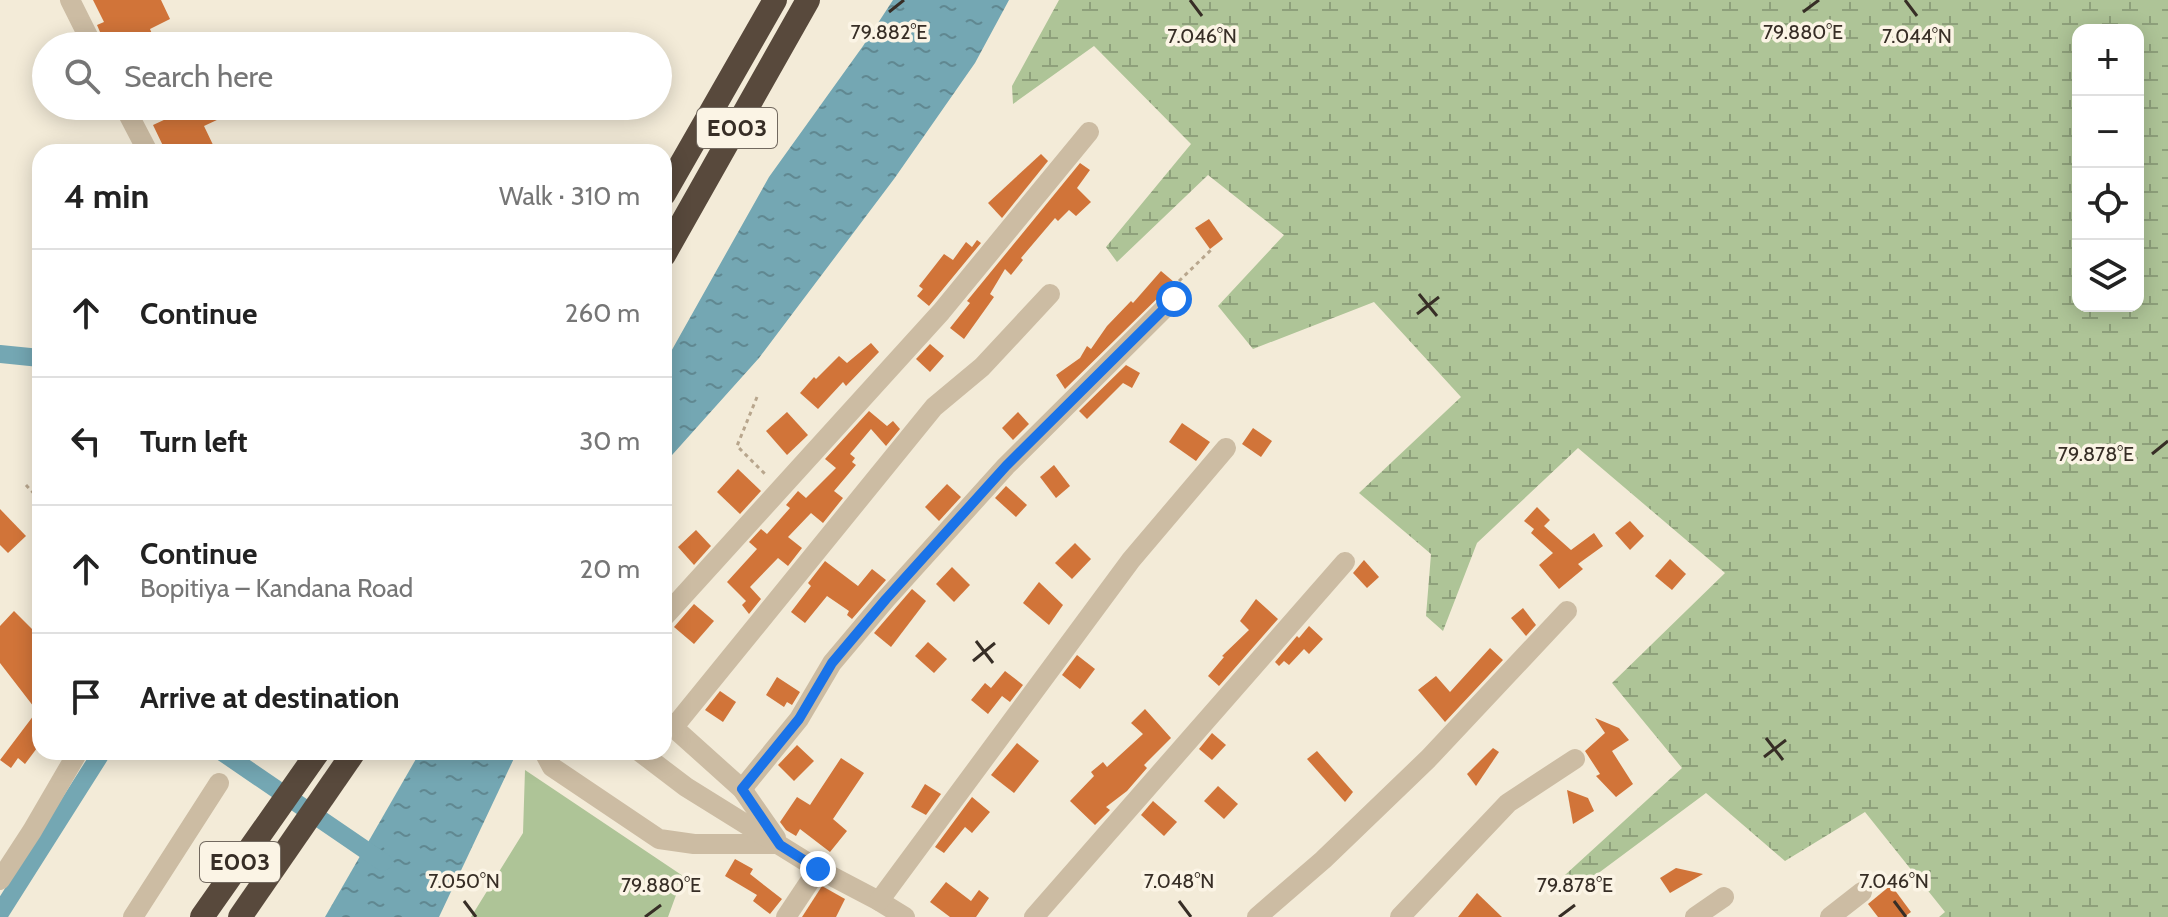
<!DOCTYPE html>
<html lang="en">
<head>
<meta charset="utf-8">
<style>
  body { margin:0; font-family:Cabin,sans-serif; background:#f6f6f6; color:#222 }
  .controls { position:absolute; right:24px; top:24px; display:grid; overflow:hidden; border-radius:16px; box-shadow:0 4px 20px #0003 }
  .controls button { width:72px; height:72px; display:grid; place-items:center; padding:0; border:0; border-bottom:2px solid #e0e0e0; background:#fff; color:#222; font:40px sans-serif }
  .stop { position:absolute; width:24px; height:24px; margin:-18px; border:6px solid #1a73e8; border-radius:50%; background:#fff }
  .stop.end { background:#1a73e8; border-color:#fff; box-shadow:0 2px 8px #0008 }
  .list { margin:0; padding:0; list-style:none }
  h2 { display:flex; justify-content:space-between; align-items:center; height:104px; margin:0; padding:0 32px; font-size:34px }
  h2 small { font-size:26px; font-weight:400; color:#767676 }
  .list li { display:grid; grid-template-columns:52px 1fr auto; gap:24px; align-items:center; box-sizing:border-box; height:128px; padding:0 32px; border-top:2px solid #e0e0e0 }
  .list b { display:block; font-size:30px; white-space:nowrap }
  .list p { margin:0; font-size:26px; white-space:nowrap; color:#767676 }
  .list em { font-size:26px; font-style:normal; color:#767676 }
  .icon { flex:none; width:44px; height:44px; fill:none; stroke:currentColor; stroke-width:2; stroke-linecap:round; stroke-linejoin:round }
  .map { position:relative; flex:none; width:2168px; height:917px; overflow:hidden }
  .search { position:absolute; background:#fff; box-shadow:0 4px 20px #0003; left:32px; top:32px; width:640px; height:88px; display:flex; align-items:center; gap:20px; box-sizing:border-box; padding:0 28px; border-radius:44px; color:#767676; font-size:30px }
  .panel { position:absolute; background:#fff; box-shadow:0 4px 20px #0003; left:32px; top:144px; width:640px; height:616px; border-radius:24px }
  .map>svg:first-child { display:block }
  .grass { fill:#aec497 }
  .wetland { fill:url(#wetland-marsh); fill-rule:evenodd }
  .water { fill:url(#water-ripples) }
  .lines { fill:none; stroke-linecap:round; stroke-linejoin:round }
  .canal { stroke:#74a7b3; stroke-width:18 }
  .building { fill:#d17439 }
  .path { stroke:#b8a68d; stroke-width:3; stroke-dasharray:4 4; stroke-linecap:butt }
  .minor { stroke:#ccbca3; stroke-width:20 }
  .highway { stroke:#58493c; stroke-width:24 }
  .route { stroke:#1a73e8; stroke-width:10 }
  .ticks { fill:none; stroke:#372e26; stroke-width:3 }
  .labels { text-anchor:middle; stroke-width:7; stroke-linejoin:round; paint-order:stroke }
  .shield { fill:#fbf4e5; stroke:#72695f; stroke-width:2 }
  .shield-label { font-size:24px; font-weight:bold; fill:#372e26 }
  .ticks-label { font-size:20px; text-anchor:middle; fill:#372e26; stroke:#fbf4e5; stroke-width:7; stroke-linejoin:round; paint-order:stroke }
</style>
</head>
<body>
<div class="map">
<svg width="2168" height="917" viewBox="0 0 2168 917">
  <defs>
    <pattern id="wetland-marsh" width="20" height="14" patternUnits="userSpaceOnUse" patternTransform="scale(2)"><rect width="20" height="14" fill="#aec497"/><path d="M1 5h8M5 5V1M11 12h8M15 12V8" fill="none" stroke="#8ea07b"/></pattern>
    <pattern id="water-ripples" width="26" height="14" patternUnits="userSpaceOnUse" patternTransform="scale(2)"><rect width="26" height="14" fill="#74a7b3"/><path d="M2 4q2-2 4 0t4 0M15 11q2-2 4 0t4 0" fill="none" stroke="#608891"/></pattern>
  </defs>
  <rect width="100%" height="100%" fill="#f3ebd8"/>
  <path class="grass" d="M 525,770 L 683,876 L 668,917 L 471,917 L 523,833 Z"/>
  <path class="wetland" d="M 1059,0 L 2168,0 L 2168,917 L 1939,917 L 1945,912 L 1865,812 L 1785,861 L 1706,793 L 1573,892 L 1565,875 L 1682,768 L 1612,683 L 1725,573 L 1578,448 L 1477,543 L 1443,631 L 1426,616 L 1431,554 L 1359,493 L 1461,397 L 1374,302 L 1253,349 L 1218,306 L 1284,235 L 1208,175 L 1117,262 L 1106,247 L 1191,144 L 1094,46 L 1013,104 L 1012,86 ZM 2078,30 L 2138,30 L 2138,306 L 2078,306 Z"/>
  <g class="water">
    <path d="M 893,0 L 1009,0 L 975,63 L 894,179 L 759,358 L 664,464 L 664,364 L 769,177 L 863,46 Z"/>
    <path d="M 420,752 L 517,752 L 439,917 L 325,917 Z"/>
  </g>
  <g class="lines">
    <g class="canal">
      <path d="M 0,354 L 40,358"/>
      <path d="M 222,752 L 383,862"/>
      <path d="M 0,913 L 102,752"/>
    </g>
  </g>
  <g class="building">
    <path d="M 93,0 L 161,0 L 170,19 L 150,29 L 157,46 L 106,46 L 97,25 L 104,22 Z"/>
    <path d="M 194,106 L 247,106 L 204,126 L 215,149 L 207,152 L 166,152 L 153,125 Z"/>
    <path d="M 1041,154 L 1048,161 L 1002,218 L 988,203 Z"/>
    <path d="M 1080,163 L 1090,170 L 1077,188 L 1091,202 L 1076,216 L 1069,210 L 1058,221 L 1055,218 L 1021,258 L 1023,260 L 1011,275 L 1005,269 L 990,294 L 994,297 L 964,339 L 950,328 L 970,303 L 967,301 Z"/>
    <path d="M 1209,219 L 1223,239 L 1210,249 L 1195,228 Z"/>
    <path d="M 977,240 L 981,243 L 929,306 L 917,296 L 923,289 L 919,286 L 944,254 L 953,260 L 966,242 L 972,247 Z"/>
    <path d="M 1161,271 L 1174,282 L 1065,389 L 1056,375 L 1080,358 L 1087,346 L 1091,349 L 1107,326 L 1131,301 L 1133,303 Z"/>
    <path d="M 871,343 L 879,352 L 846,386 L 843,382 L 818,409 L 800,393 L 814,377 L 816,379 L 839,356 L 847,363 Z"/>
    <path d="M 930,344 L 944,356 L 930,372 L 916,359 Z"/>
    <path d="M 1126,365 L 1140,373 L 1132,388 L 1123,383 L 1087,419 L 1079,411 Z"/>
    <path d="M 869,411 L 887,426 L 893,421 L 900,429 L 886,446 L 871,429 L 850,454 L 855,458 L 852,462 L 856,465 L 834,491 L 843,498 L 823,523 L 811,513 L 788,537 L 802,548 L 788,566 L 778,558 L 750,587 L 761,599 L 749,614 L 742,605 L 746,601 L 727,582 L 757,549 L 749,542 L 761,529 L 767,534 L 790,508 L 786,505 L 798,491 L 806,498 L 836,468 L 825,459 Z"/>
    <path d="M 787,412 L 808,435 L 787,455 L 766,431 Z"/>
    <path d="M 1018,412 L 1029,424 L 1013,440 L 1002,428 Z"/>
    <path d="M 1182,423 L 1210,442 L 1196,461 L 1169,442 Z"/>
    <path d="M 1253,428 L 1272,441 L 1261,457 L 1242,444 Z"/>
    <path d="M 1054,465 L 1070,486 L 1056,498 L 1040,477 Z"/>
    <path d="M 738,469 L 761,491 L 740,514 L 717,492 Z"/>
    <path d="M 947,484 L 961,497 L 939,521 L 925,507 Z"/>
    <path d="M 1006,486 L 1027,505 L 1016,517 L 995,498 Z"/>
    <path d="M 1537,507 L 1550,520 L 1544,526 L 1571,550 L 1594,533 L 1603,546 L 1578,564 L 1583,569 L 1559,589 L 1539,565 L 1553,553 L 1531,533 L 1534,529 L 1524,521 Z"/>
    <path d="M 0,509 L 26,536 L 8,553 L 0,545 Z"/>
    <path d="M 1630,521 L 1644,536 L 1630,550 L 1615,533 Z"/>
    <path d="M 696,530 L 711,546 L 694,565 L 678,547 Z"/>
    <path d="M 1075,543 L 1091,559 L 1072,579 L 1055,563 Z"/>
    <path d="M 1670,559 L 1686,574 L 1672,590 L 1655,576 Z"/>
    <path d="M 1364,560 L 1379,577 L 1367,588 L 1353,573 Z"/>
    <path d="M 825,561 L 858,586 L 872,569 L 886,580 L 852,619 L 847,615 L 849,611 L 827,596 L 805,623 L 791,612 L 811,586 L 808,583 Z"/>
    <path d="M 952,567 L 970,585 L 954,602 L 936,584 Z"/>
    <path d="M 1039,582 L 1063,605 L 1049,625 L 1023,603 Z"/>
    <path d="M 912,589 L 926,601 L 891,647 L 874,633 Z"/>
    <path d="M 1256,599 L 1278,619 L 1219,686 L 1208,676 L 1224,657 L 1222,656 L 1249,630 L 1240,621 Z"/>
    <path d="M 694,604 L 714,621 L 694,644 L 674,627 Z"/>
    <path d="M 1523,608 L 1536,625 L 1526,636 L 1511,618 Z"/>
    <path d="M 14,611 L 40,637 L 40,744 L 25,764 L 18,758 L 11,768 L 0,760 L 37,711 L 0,663 L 0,626 Z"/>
    <path d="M 1309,626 L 1323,639 L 1309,654 L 1304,649 L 1289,665 L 1284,661 L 1279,666 L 1275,662 L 1297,636 L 1299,638 Z"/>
    <path d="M 928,642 L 947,659 L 934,673 L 915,656 Z"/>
    <path d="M 1490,648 L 1503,660 L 1445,722 L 1418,690 L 1436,676 L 1450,692 Z"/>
    <path d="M 1077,655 L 1095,669 L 1080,689 L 1062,675 Z"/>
    <path d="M 1005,671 L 1023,685 L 1010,702 L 1002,696 L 988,714 L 971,700 L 985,683 L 991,688 Z"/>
    <path d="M 777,677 L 800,692 L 792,705 L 787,702 L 784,707 L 766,695 Z"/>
    <path d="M 720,691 L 736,702 L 723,722 L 705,710 Z"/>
    <path d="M 1145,709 L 1171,738 L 1144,765 L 1147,768 L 1127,791 L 1106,807 L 1110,810 L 1095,825 L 1070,801 L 1094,776 L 1091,772 L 1103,762 L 1107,767 L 1143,734 L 1131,723 Z"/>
    <path d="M 1595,718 L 1619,728 L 1629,740 L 1612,751 L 1633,784 L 1616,797 L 1596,776 L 1600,774 L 1585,751 L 1605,733 Z"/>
    <path d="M 1212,733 L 1226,745 L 1212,760 L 1199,749 Z"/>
    <path d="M 1017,743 L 1039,761 L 1014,793 L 991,775 Z"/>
    <path d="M 797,745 L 814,761 L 794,781 L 778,765 Z"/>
    <path d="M 1493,748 L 1499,752 L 1476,786 L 1467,774 Z"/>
    <path d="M 1317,751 L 1353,792 L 1345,802 L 1307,759 Z"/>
    <path d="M 841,758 L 864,773 L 833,819 L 847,831 L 830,852 L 800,829 L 796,836 L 786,830 L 780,822 L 797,797 L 810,805 Z"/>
    <path d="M 925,784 L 941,794 L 926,815 L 911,807 Z"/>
    <path d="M 1218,786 L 1238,804 L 1224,819 L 1204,801 Z"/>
    <path d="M 1567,790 L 1588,798 L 1594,811 L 1573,824 Z"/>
    <path d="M 972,797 L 990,812 L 972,833 L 965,827 L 944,853 L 935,847 Z"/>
    <path d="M 1153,801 L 1177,822 L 1164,836 L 1141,815 Z"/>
    <path d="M 735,859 L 753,869 L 750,874 L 782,899 L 770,914 L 753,901 L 757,895 L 725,876 Z"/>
    <path d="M 1676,868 L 1703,874 L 1670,893 L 1660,878 Z"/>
    <path d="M 946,882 L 971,901 L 979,890 L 989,898 L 976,917 L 950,917 L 930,902 Z"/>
    <path d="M 1891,885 L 1911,912 L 1904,917 L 1878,917 L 1868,904 Z"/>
    <path d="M 822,886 L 845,899 L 836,917 L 802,917 Z"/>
    <path d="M 1477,893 L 1502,917 L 1458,917 Z"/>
  </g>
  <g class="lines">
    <g class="path">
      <path d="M 1179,281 L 1212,249"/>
      <path d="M 757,397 L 737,446 L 766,475"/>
      <path d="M 26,485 L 40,500"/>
    </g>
    <g class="minor">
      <path d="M 70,0 L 93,46"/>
      <path d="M 124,106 L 148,152"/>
      <path d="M 664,617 L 941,312 L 1089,132"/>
      <path d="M 664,719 L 742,789 L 776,838"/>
      <path d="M 673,728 L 934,407 L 982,367 L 1050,294"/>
      <path d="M 544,752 L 552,767 L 659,839 L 694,844 L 776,844"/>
      <path d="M 640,752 L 686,787 L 818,869 L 879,901 L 905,917"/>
      <path d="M 742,789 L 799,719 L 832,663 L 886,599 L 1006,466 L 1174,299"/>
      <path d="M 0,880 L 32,831 L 78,752"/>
      <path d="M 879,901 L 1131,560 L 1226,448"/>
      <path d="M 133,917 L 219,783"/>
      <path d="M 786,917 L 818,869"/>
      <path d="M 1034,917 L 1345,562"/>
      <path d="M 1257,917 L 1323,860 L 1428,759 L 1567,611"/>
      <path d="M 1400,917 L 1508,803 L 1575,759"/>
      <path d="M 1695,917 L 1724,897"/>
      <path d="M 1830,917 L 1862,892"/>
    </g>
    <g class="highway">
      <path d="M 664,194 L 775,0"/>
      <path d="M 664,255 L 808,0"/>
      <path d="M 202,917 L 318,752"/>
      <path d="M 240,917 L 354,752"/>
    </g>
  </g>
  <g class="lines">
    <path class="route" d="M 818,869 L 780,845 L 742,789 L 799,719 L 832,663 L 886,599 L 1006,466 L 1174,299"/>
  </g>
  <path class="ticks" d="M 1190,0 L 1202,16M 1905,0 L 1917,16M 889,12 L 904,0M 1803,12 L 1819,0M 1419,294 L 1437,316M 1417,314 L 1439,297M 2152,454 L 2168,441M 976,641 L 993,663M 973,661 L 995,643M 1766,738 L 1783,760M 1764,757 L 1786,740M 464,901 L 476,917M 1179,901 L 1191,917M 1894,901 L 1906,917M 645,917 L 661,905M 1559,917 L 1575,905"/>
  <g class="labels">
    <g class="shield">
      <rect x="697" y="108" width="80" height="40" rx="6"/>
      <rect x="200" y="842" width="80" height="40" rx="6"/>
    </g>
    <g class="shield-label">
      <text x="737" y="136">E003</text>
      <text x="240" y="870">E003</text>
    </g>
  </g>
  <g class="ticks-label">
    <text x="889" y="39">79.882°E</text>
    <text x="1803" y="39">79.880°E</text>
    <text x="1917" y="43">7.044°N</text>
    <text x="1202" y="43">7.046°N</text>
    <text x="2096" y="461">79.878°E</text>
    <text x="464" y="888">7.050°N</text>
    <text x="1179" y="888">7.048°N</text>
    <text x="1894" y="888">7.046°N</text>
    <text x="661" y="892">79.880°E</text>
    <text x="1575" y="892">79.878°E</text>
  </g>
</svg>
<div class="controls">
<button>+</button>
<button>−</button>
<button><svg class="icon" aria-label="locate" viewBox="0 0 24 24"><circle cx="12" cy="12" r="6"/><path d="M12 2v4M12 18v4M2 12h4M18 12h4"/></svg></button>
<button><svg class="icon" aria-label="layers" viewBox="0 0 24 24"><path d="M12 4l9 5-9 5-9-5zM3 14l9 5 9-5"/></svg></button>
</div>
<div class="stop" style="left:1174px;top:299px"></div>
<div class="stop end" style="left:818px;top:869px"></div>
<div class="search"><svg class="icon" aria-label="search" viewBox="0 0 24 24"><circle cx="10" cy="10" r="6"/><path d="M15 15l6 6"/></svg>Search here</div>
<section class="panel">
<h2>4 min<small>Walk · 310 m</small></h2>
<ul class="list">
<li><svg class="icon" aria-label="ahead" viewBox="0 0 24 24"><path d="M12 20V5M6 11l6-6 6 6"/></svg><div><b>Continue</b></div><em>260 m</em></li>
<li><svg class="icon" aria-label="left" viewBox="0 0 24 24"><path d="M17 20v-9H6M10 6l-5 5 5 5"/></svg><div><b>Turn left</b></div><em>30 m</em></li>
<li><svg class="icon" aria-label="ahead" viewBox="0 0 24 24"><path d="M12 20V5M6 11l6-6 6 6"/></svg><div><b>Continue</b><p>Bopitiya – Kandana Road</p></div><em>20 m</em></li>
<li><svg class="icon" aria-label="arrive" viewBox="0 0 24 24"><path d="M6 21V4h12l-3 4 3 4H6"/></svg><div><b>Arrive at destination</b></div></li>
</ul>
</section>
</div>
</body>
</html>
